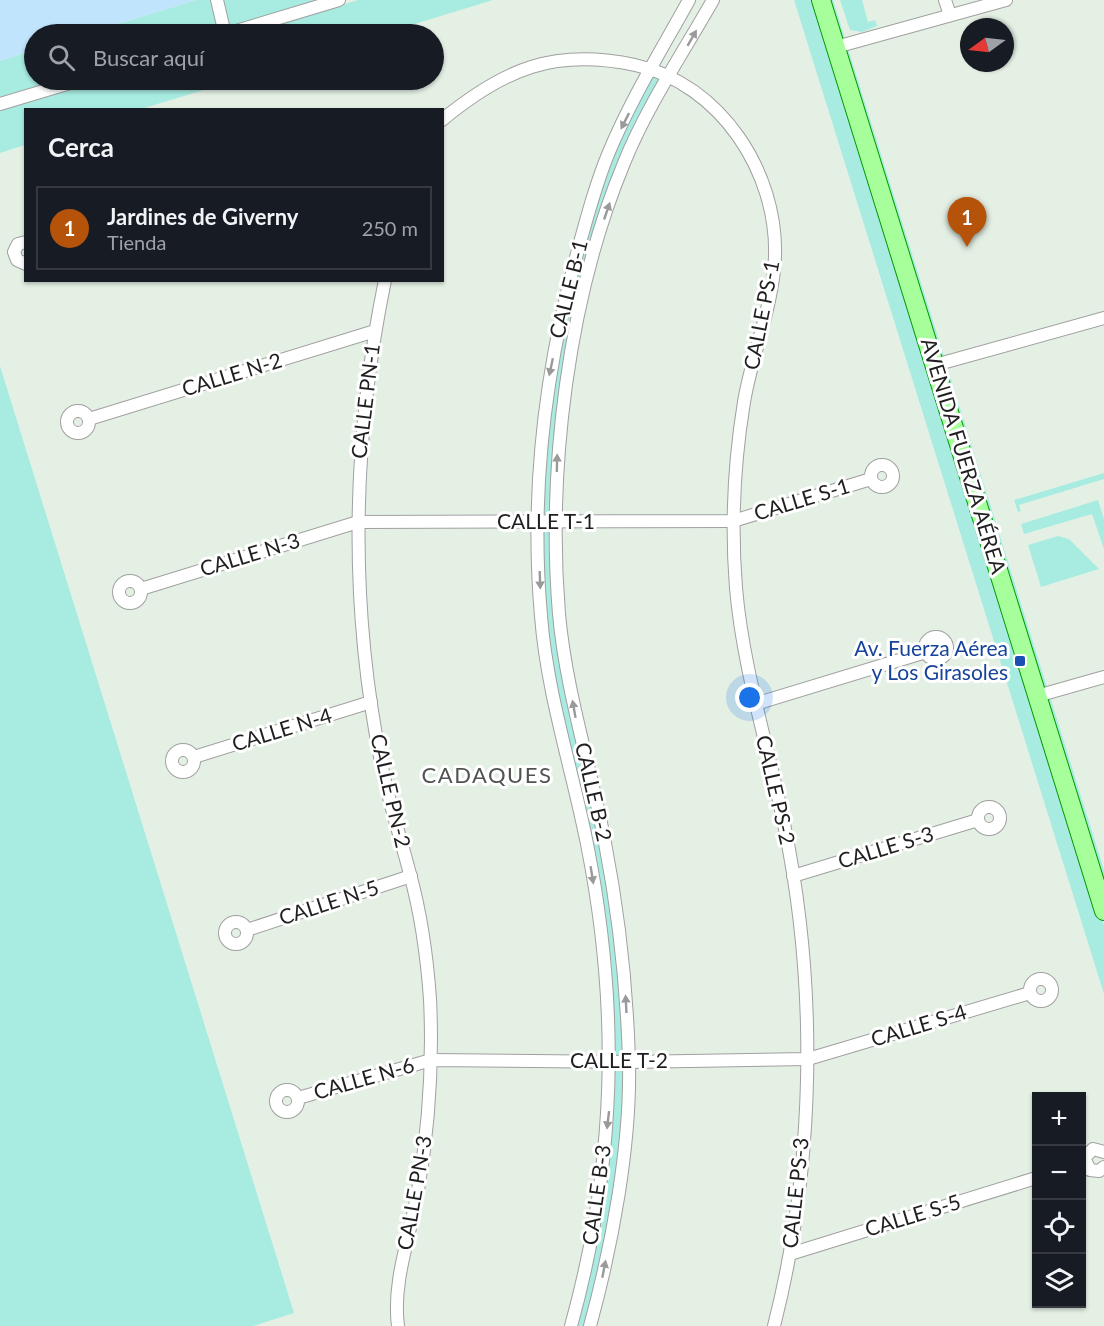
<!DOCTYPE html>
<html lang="es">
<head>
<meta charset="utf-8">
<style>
  body { margin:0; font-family:Lato,sans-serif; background:#20242c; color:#f1f3f6 }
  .controls { position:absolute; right:18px; bottom:18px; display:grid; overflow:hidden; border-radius:0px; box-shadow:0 2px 4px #0004 }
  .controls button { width:54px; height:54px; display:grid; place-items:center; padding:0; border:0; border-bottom:2px solid #363941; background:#171b24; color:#f1f3f6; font:30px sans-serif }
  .compass { position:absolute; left:960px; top:18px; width:54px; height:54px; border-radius:50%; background:#171b24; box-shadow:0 2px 4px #0004; rotate:255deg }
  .you { position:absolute; left:750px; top:698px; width:21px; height:21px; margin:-15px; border:4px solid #fff; border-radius:50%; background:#1a73e8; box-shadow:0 0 0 9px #1a73e833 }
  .badge { display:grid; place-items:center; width:39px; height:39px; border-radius:50%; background:#b45309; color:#fff; font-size:20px; font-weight:700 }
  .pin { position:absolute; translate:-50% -50px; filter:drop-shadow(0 2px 3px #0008) }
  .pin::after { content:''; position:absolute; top:32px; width:21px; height:18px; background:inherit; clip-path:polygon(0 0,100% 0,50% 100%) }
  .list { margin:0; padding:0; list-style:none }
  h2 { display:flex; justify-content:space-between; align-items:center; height:78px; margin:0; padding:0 24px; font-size:26px }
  h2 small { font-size:20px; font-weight:400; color:#9ea1a6 }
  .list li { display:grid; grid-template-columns:39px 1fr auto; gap:18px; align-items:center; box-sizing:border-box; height:84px; margin:0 12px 12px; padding:0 12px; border:2px solid #363941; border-radius:0px }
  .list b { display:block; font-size:22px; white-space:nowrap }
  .list p { margin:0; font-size:20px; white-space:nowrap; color:#9ea1a6 }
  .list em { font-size:20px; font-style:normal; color:#9ea1a6 }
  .icon { flex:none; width:33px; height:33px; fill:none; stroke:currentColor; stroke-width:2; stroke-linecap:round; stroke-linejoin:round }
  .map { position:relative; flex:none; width:1104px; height:1326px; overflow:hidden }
  .search { position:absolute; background:#171b24; box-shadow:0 2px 4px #0004; left:24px; top:24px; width:420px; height:66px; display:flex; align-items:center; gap:15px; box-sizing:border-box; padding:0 21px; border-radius:33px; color:#9ea1a6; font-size:22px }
  .panel { position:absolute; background:#171b24; box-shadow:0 2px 4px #0004; left:24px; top:108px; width:420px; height:174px; border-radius:0px }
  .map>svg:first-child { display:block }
  .grass { fill:#a8ece1 }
  .park { fill:#c0e4fc }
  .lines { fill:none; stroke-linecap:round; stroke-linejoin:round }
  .street-casing { stroke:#a0a0a0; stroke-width:14 }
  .primary-casing { stroke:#029a00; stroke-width:20 }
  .street { stroke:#fff; stroke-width:12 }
  .primary { stroke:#a6ff9b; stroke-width:18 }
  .oneway { fill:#9a9a9a }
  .transit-dot { fill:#1a4fb4; stroke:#fff; stroke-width:2 }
  .labels { text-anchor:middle; stroke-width:6; stroke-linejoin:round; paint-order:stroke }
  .street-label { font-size:21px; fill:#1f1f1f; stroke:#fff }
  .transit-label { font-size:21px; fill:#164399; stroke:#fff; text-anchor:end }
  .neighbourhood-label { font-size:22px; letter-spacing:1.5px; fill:#525252; stroke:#fff }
</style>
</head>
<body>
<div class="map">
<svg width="1104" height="1326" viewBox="0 0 1104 1326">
  <rect width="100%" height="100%" fill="#e5f0e5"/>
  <g class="grass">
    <path d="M 196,0 L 339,0 L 226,34 L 85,34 Z"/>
    <path d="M 358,0 L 493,0 L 382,34 L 246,34 Z"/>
    <path d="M 794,0 L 817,0 L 1104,925 L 1104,994 Z"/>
    <path d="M 821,0 L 833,0 L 1104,870 L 1104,911 Z"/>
    <path d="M 840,0 L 862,0 L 868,22 L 875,20 L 877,26 L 862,32 L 850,30 Z"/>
    <path d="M 34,50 L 34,80 L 80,80 L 0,104 L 0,61 Z"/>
    <path d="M 651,69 L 670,75 L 624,161 L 584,294 L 557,450 L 559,615 L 622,941 L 628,1106 L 590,1326 L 571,1326 L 610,1105 L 603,943 L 541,616 L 539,448 L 587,217 Z"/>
    <path d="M 102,80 L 237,80 L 141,109 L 26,110 L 25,145 L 0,153 L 0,111 Z"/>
    <path d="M 0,366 L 294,1313 L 253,1326 L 0,1326 Z"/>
    <path d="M 1104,473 L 1104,479 L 1019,505 L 1021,511 L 1018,512 L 1014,500 Z"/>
    <path d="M 1098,500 L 1104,519 L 1104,549 L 1092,514 L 1024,534 L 1021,524 Z"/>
    <path d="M 1058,536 L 1069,539 L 1099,569 L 1041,587 L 1028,545 Z"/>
  </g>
  <path class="park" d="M 0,0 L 196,0 L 85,34 L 34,34 L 34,50 L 0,61 Z"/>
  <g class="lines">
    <g class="street-casing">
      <g id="street">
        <path d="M 217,0 L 225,34"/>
        <path d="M 945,0 L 950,15"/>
        <path d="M 226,34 L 339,0"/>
        <path d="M 836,47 L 1006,0"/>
        <path d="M 0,104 L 80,80"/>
        <path d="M 442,120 C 504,69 554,48 635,65 C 721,84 778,173 775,257 C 773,306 752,354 744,402 C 734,463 731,526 736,588 C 743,669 768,745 784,824 C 818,987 815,1165 774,1326"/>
        <path d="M 26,242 L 18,244 L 14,252 L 17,260 L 26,264"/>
        <path d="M 385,280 C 351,446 349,616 385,781 C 392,812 402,843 410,874 C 421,914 427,957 430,999 C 433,1063 429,1127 418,1190 C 411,1234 392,1281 398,1326"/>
        <path d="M 935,365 L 1104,318"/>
        <circle cx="78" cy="422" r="11"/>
        <path d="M 89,419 L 375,331"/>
        <circle cx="882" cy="476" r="11"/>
        <circle cx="130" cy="592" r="11"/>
        <path d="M 141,589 L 358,522 L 733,521 L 871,479"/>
        <circle cx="936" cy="648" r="11"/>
        <path d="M 1037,696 L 1104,677"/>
        <path d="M 755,704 L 926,652"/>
        <circle cx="183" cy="761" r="11"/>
        <path d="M 194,757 L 371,702"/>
        <circle cx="989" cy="818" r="11"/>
        <path d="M 793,876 L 978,820"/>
        <circle cx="236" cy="933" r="11"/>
        <path d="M 247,930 L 411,876"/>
        <circle cx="1041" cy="990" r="11"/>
        <circle cx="287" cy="1101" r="11"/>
        <path d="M 298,1098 L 431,1060 L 629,1062 L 808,1059 L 1030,993"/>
        <path d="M 1104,1152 L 1093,1149 L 1084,1158 L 1090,1170 L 1099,1171 L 1104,1167"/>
        <path d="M 790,1254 L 1036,1178"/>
        <path d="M 571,1326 C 616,1164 620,1009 587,844 C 572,768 547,694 541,616 C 530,492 545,369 578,250 C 587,217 596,183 609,152 C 631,99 662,49 689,0"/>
        <path d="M 590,1326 C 612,1246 631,1145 629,1062 C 627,988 619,915 605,843 C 591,767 566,692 559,614 C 547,469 568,298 624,163 C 646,108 684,51 713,0"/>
      </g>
    </g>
    <g class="primary-casing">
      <path id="primary" d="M 821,0 L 1104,911"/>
    </g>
    <use href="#street" class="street"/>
    <use href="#primary" class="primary"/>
  </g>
  <defs><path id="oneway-solid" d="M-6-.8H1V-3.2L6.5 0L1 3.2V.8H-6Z" transform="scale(1.5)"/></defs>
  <g class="oneway">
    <use href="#oneway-solid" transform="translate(692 38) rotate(-60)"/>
    <use href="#oneway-solid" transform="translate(625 121) rotate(117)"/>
    <use href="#oneway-solid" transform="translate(607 211) rotate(-71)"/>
    <use href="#oneway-solid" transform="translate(551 367) rotate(102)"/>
    <use href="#oneway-solid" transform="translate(557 463) rotate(-89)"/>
    <use href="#oneway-solid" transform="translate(540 580) rotate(88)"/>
    <use href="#oneway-solid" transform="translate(574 709) rotate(-100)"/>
    <use href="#oneway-solid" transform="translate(592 875) rotate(81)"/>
    <use href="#oneway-solid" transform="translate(626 1004) rotate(-93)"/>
    <use href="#oneway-solid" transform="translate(608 1120) rotate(97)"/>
    <use href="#oneway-solid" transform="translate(604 1269) rotate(-79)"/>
  </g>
  <rect class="transit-dot" x="1014" y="655" width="12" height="12" rx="3"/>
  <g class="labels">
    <g class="street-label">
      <text transform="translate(569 289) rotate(-76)" y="7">CALLE B-1</text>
      <text transform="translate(762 315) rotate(-79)" y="7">CALLE PS-1</text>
      <text transform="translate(232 375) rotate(-17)" y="7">CALLE N-2</text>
      <text transform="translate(366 401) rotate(-83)" y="7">CALLE PN-1</text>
      <text transform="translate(963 456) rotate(73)" y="7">AVENIDA FUERZA AÉREA</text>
      <text transform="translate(802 500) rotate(-17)" y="7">CALLE S-1</text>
      <text x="546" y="529">CALLE T-1</text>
      <text transform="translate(250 555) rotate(-17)" y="7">CALLE N-3</text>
      <text transform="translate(282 730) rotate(-17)" y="7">CALLE N-4</text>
      <text transform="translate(775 790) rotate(77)" y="7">CALLE PS-2</text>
      <text transform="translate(390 791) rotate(77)" y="7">CALLE PN-2</text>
      <text transform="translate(593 792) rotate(77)" y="7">CALLE B-2</text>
      <text transform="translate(886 848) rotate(-17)" y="7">CALLE S-3</text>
      <text transform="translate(329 903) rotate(-18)" y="7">CALLE N-5</text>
      <text transform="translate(919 1026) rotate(-17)" y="7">CALLE S-4</text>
      <text x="619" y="1068">CALLE T-2</text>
      <text transform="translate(364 1079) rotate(-16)" y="7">CALLE N-6</text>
      <text transform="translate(415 1193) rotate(-80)" y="7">CALLE PN-3</text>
      <text transform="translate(796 1193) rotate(-84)" y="7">CALLE PS-3</text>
      <text transform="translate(597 1195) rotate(-82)" y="7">CALLE B-3</text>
      <text transform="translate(913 1216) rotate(-17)" y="7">CALLE S-5</text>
    </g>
    <g class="transit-label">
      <text x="1008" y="656">Av. Fuerza Aérea<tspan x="1008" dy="24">y Los Girasoles</tspan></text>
    </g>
    <g class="neighbourhood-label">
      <text x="487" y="783">CADAQUES</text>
    </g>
  </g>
</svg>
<div class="controls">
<button>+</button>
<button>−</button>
<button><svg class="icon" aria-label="locate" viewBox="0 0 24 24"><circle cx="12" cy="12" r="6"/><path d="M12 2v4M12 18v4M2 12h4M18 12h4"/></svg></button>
<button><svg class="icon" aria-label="layers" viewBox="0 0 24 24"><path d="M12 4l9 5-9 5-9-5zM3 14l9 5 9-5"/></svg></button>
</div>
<svg class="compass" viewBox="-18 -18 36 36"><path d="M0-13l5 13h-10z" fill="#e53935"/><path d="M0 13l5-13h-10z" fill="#9ea1a6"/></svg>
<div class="you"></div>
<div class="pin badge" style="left:967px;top:247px">1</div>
<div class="search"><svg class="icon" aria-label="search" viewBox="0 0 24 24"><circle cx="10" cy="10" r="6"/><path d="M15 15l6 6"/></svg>Buscar aquí</div>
<section class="panel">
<h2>Cerca<small></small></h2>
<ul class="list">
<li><span class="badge">1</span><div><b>Jardines de Giverny</b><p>Tienda</p></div><em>250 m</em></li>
</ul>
</section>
</div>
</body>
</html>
